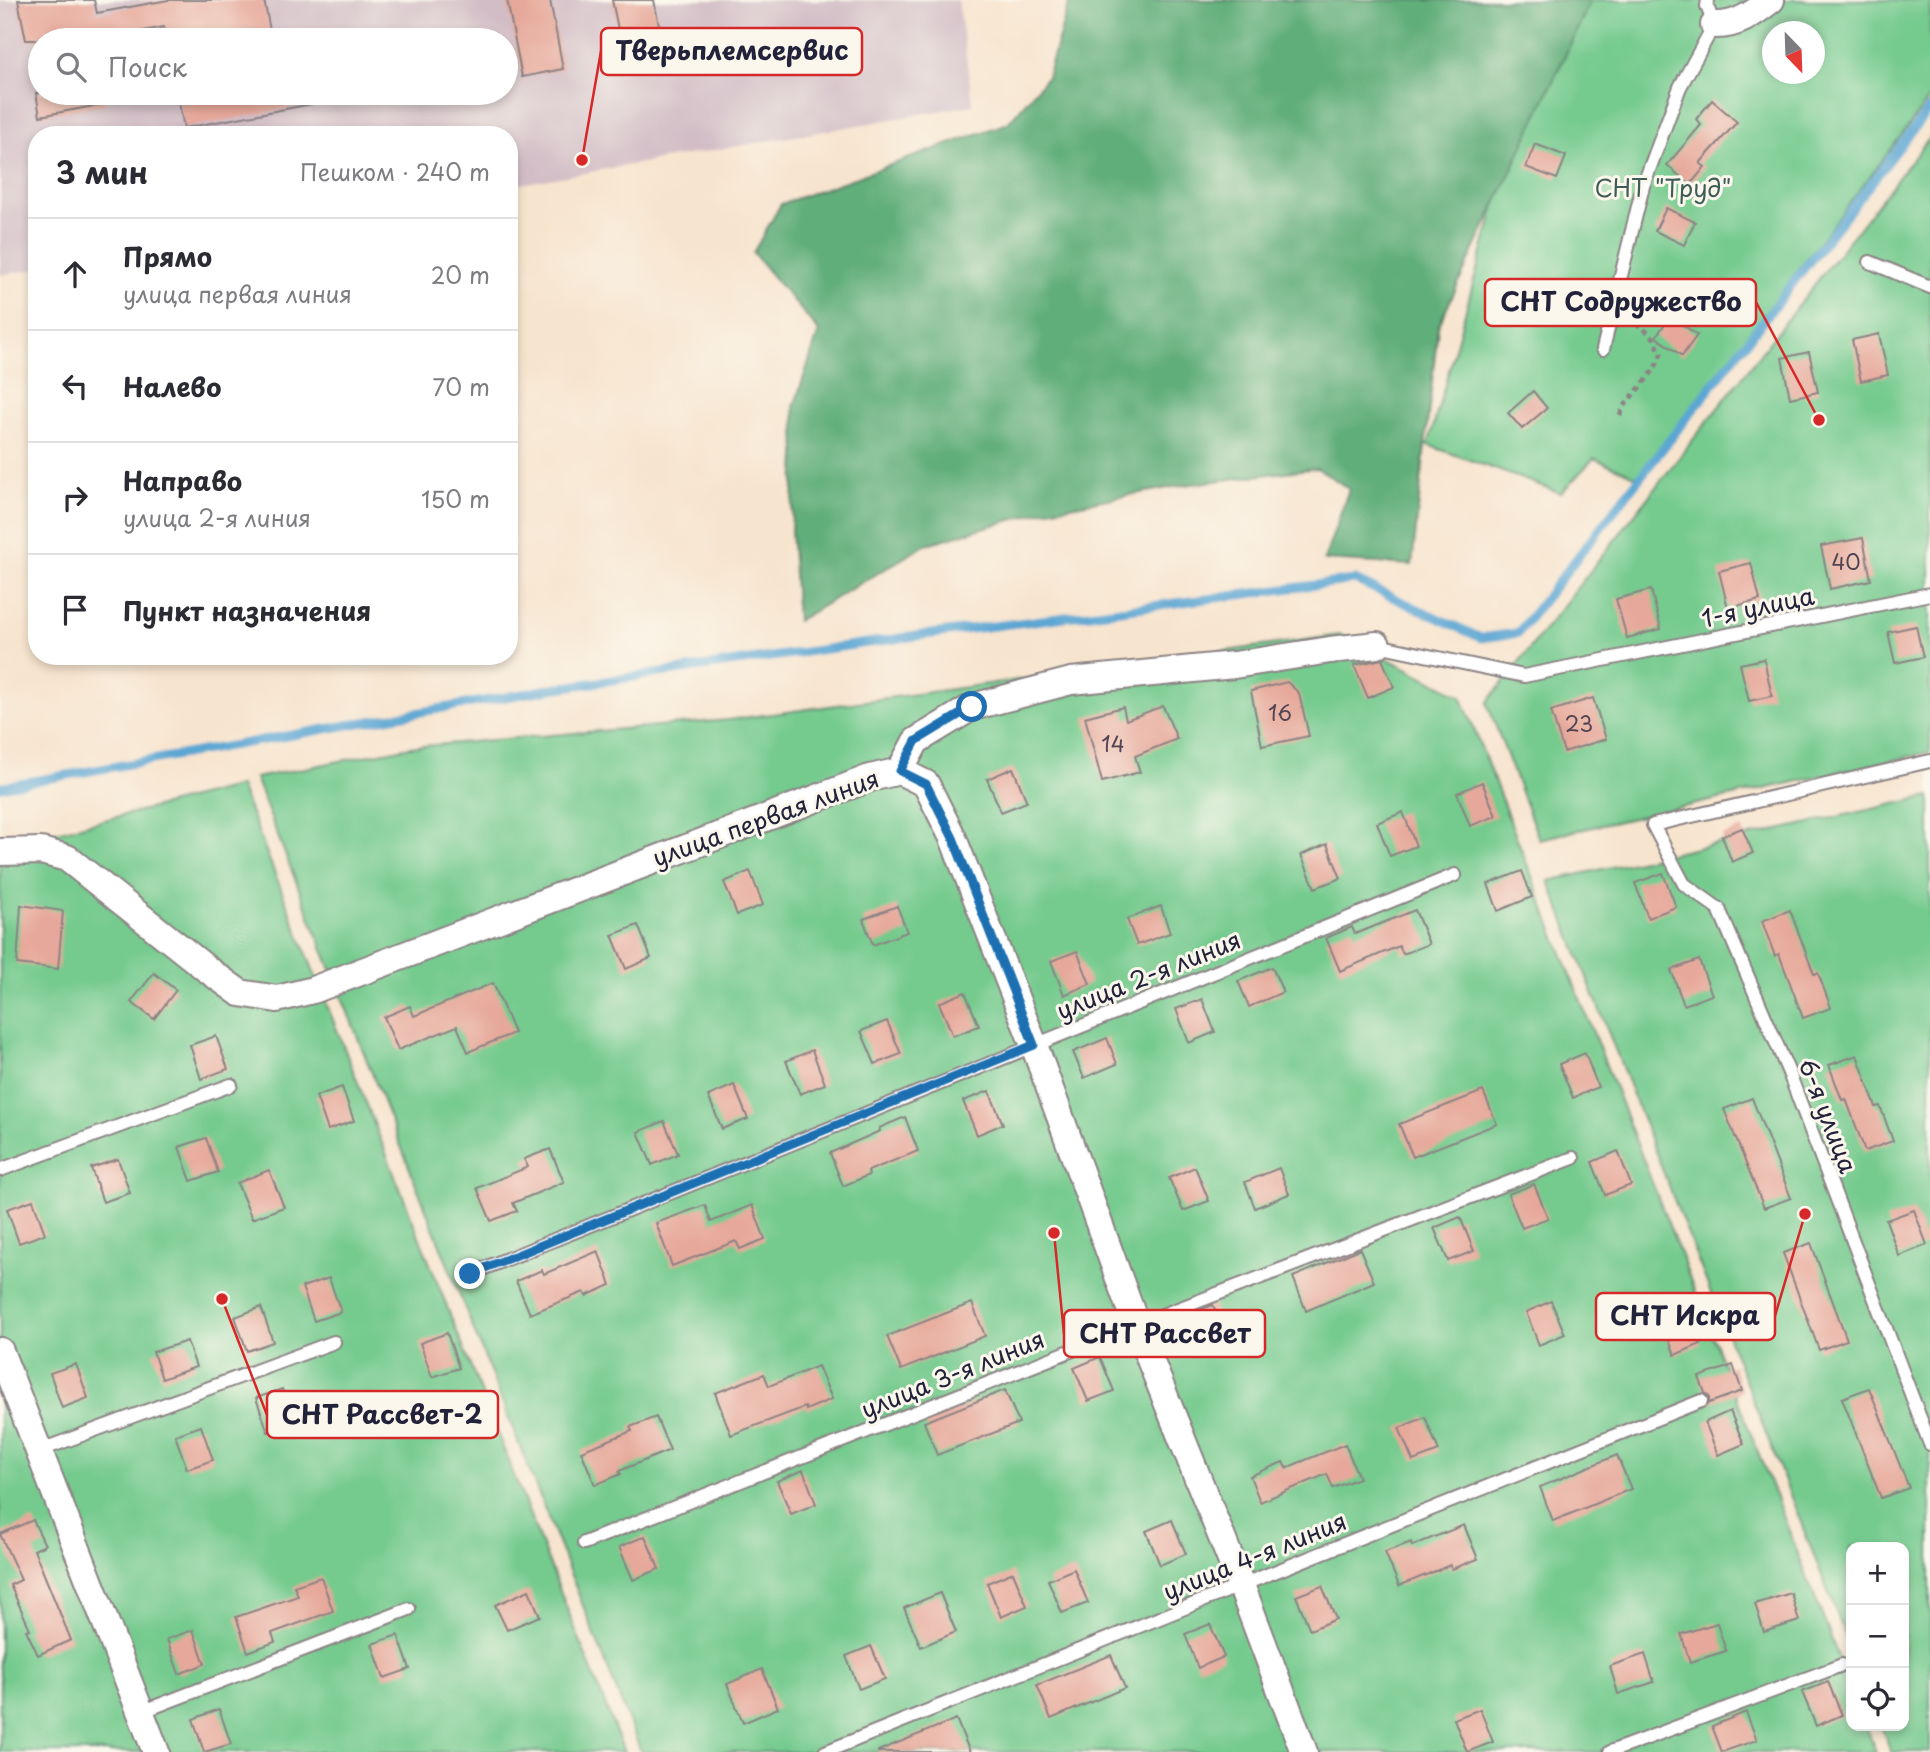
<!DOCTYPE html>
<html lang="ru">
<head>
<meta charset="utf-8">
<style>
  body { margin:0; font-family:"Playpen Sans",sans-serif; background:#f7f7f7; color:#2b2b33 }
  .controls { position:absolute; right:21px; bottom:21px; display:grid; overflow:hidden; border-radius:14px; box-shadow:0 4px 10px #0003 }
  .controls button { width:63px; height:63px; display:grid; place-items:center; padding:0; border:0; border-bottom:2px solid #e1e1e2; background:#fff; color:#2b2b33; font:35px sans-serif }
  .compass { position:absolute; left:1762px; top:21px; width:63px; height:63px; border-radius:50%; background:#fff; box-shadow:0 4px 10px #0003; rotate:157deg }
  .stop { position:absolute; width:21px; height:21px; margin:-16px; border:5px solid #1f6fb2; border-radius:50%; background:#fff }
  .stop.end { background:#1f6fb2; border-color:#fff; box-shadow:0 2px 7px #0008 }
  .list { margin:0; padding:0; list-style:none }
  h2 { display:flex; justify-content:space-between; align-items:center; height:91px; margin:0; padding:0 28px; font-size:30px }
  h2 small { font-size:23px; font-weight:400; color:#7c7c81 }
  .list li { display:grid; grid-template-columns:46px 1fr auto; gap:21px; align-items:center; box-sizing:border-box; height:112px; padding:0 28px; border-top:2px solid #e1e1e2 }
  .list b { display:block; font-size:26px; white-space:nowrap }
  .list p { margin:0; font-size:23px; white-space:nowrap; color:#7c7c81 }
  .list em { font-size:23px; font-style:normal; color:#7c7c81 }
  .icon { flex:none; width:38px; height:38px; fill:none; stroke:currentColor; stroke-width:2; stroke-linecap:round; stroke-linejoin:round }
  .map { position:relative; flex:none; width:1930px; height:1752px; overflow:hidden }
  .search { position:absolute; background:#fff; box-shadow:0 4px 10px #0003; left:28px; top:28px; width:490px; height:77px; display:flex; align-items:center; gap:18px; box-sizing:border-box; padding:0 24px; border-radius:38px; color:#7c7c81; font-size:26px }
  .panel { position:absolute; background:#fff; box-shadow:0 4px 10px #0003; left:28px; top:126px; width:490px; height:539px; border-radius:28px }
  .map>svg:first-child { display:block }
  .industrial { fill:#d2bdc6; fill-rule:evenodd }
  .green { fill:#75ca8e; stroke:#4c7664; stroke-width:2; fill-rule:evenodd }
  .forest { fill:#60ae79; stroke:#41685a; stroke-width:2 }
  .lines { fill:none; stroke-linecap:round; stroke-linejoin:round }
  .stream { stroke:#5ba6d3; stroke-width:9 }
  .building { fill:#e6a89a }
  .lane-casing { stroke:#8c8384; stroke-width:16 }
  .street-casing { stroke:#8c8384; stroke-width:30 }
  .path { stroke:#8c8384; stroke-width:4.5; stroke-dasharray:5 5; stroke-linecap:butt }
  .lane { stroke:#fff; stroke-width:12 }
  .street { stroke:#fff; stroke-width:26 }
  .route { stroke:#1f6fb2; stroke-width:9 }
  .labels { text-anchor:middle; stroke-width:6; stroke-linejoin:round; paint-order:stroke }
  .number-label { font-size:21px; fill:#534453 }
  .park-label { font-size:24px; fill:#3f5d58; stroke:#fbf7ec }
  .street-label { font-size:24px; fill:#22223b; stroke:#fbf7ec }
  .leader { fill:none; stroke:#d62828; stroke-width:2.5 }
  .callout-dot { fill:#d62828; stroke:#fbf7ec; stroke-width:2.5 }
  .callout { fill:#fbf7ec; stroke:#d62828; stroke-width:2.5 }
  .callout-label { font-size:26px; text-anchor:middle; font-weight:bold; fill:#22223b }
</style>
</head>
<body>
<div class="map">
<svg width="1930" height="1752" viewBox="0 0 1930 1752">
  <rect width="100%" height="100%" fill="#fbf7ec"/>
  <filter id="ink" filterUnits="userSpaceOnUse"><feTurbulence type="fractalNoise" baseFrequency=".0143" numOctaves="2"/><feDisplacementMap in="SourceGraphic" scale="14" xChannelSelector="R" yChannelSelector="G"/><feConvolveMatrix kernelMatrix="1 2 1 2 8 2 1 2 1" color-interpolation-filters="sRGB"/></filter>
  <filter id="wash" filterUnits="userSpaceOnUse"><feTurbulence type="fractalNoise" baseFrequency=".00686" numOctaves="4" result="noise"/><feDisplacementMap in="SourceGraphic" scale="28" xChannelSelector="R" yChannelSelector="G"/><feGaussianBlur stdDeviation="1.57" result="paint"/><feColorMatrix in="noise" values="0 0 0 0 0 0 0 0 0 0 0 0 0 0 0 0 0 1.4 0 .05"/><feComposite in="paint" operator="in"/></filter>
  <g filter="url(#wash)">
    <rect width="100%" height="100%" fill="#f7e4ce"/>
    <path class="industrial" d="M 0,0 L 958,0 L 973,105 L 509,186 L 509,135 L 37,135 L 37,269 L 0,275 ZM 40,40 L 506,40 L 506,93 L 40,93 Z"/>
    <g class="green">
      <path d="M 1578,0 L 1930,0 L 1930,98 L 1639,478 L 1594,458 L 1561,493 L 1428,445 L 1517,127 ZM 1772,32 L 1814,32 L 1814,74 L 1772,74 Z"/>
      <path d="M 1930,137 L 1930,752 L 1539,839 L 1487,703 Z"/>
      <path d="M 1341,635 L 1461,696 L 1851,1689 L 1851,1726 L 1866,1726 L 1876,1752 L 641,1752 L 255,778 L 410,747 L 728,720 Z"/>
      <path d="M 240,786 L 624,1752 L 0,1752 L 0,846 Z"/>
      <path d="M 1930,796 L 1930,1752 L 1891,1752 L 1881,1726 L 1904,1726 L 1904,1547 L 1851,1547 L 1851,1650 L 1549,881 Z"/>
    </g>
    <path class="forest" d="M 1070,0 L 1591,0 L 1438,327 L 1412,565 L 1324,560 L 1349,489 L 1317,468 L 1184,485 L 1043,511 L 927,544 L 797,621 L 791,530 L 796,455 L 794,407 L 819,331 L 753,253 L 781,204 L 1008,123 L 1047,77 Z"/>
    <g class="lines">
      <path class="stream" d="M 0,787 L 550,689 L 916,636 L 1355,580 L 1481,638 L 1518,633 L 1930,108"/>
    </g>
    <g id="blocks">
      <g class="building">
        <path d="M 18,0 L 94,0 L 97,13 L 168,0 L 264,0 L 272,40 L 167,40 L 164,27 L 98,40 L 26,40 Z"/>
        <path d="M 507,0 L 550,0 L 563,69 L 522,77 Z"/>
        <path d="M 612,0 L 654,0 L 661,36 L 621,44 Z"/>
        <path d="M 36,93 L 104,93 L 105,104 L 40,116 Z"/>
        <path d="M 177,93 L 311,93 L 312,104 L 184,128 Z"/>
        <path d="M 1712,100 L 1737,122 L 1700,163 L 1705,167 L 1690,185 L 1667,165 L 1701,125 L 1696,119 Z"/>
        <path d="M 1535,144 L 1566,156 L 1557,179 L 1526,167 Z"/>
        <path d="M 1666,208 L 1695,222 L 1684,245 L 1655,231 Z"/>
        <path d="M 1670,316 L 1697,335 L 1682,356 L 1656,337 Z"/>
        <path d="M 1879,334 L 1888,375 L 1861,381 L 1852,340 Z"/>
        <path d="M 1809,352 L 1818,392 L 1790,398 L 1782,358 Z"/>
        <path d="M 1533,391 L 1547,408 L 1522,429 L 1508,413 Z"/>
        <path d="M 1863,538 L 1871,580 L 1830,589 L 1821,546 Z"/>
        <path d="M 1751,563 L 1760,600 L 1728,608 L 1719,571 Z"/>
        <path d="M 1651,590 L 1661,629 L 1627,638 L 1616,599 Z"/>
        <path d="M 1916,626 L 1923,657 L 1895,663 L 1888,632 Z"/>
        <path d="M 1382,659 L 1394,687 L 1368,698 L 1354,665 Z"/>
        <path d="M 1764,659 L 1772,696 L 1749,701 L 1740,664 Z"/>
        <path d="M 1287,682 L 1299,693 L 1309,736 L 1262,746 L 1251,691 Z"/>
        <path d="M 1593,698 L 1606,739 L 1564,752 L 1551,711 Z"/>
        <path d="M 1163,706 L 1177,739 L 1135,756 L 1140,772 L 1102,782 L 1085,717 L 1123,707 L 1126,720 Z"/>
        <path d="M 1013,768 L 1027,802 L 1001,812 L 987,779 Z"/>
        <path d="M 1482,782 L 1496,816 L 1470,826 L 1457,793 Z"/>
        <path d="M 1403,812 L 1416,846 L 1390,856 L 1377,823 Z"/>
        <path d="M 1742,828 L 1753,853 L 1732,862 L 1722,836 Z"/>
        <path d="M 1327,844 L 1341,878 L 1315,888 L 1301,855 Z"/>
        <path d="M 750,871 L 763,905 L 737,915 L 724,882 Z"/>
        <path d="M 1522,871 L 1532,897 L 1498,911 L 1488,884 Z"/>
        <path d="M 1663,873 L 1676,907 L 1648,918 L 1635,883 Z"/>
        <path d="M 21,905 L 63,911 L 58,969 L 17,964 Z"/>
        <path d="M 897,906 L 907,932 L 873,945 L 863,919 Z"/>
        <path d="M 1161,906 L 1170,933 L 1137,945 L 1127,919 Z"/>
        <path d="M 1415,910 L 1429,944 L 1403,954 L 1399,946 L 1340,971 L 1326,938 L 1352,927 L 1355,934 Z"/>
        <path d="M 1790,910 L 1814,974 L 1818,973 L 1831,1008 L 1803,1018 L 1779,954 L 1775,956 L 1762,921 Z"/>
        <path d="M 638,925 L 651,958 L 626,969 L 612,935 Z"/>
        <path d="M 1077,951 L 1090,984 L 1064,995 L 1051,961 Z"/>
        <path d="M 1699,960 L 1712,995 L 1684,1005 L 1671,970 Z"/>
        <path d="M 1272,967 L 1283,992 L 1249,1007 L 1238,981 Z"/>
        <path d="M 154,973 L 176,990 L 154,1019 L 131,1002 Z"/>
        <path d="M 493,983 L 514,1033 L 468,1052 L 457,1026 L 398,1050 L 384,1017 L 410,1006 L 414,1016 Z"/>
        <path d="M 965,992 L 979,1026 L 953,1036 L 939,1003 Z"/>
        <path d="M 1202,999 L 1215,1032 L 1189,1043 L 1176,1009 Z"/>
        <path d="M 887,1021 L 901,1054 L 875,1064 L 861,1031 Z"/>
        <path d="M 216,1036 L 228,1069 L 201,1079 L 190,1045 Z"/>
        <path d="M 1107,1038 L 1117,1064 L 1084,1078 L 1073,1052 Z"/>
        <path d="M 812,1050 L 825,1084 L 800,1094 L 786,1061 Z"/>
        <path d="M 1585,1053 L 1598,1087 L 1573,1098 L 1559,1064 Z"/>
        <path d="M 1857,1055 L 1876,1107 L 1880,1106 L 1893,1141 L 1865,1151 L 1846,1099 L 1842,1100 L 1829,1065 Z"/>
        <path d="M 734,1085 L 748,1119 L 722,1129 L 708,1096 Z"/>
        <path d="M 342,1087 L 354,1121 L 328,1130 L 316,1096 Z"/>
        <path d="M 989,1091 L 1003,1124 L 977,1135 L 963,1101 Z"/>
        <path d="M 1483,1091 L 1497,1124 L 1413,1157 L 1399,1124 Z"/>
        <path d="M 1752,1098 L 1791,1198 L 1764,1208 L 1724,1109 Z"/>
        <path d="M 905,1117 L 918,1151 L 868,1171 L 869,1175 L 843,1186 L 830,1153 L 880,1131 L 879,1128 Z"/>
        <path d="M 664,1121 L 678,1154 L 652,1165 L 638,1132 Z"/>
        <path d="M 206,1138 L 218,1172 L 191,1181 L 179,1147 Z"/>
        <path d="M 550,1149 L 564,1182 L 513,1203 L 517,1211 L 491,1221 L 477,1188 L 528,1167 L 524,1159 Z"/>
        <path d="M 1618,1151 L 1631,1185 L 1605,1195 L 1592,1162 Z"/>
        <path d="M 118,1159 L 130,1193 L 103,1202 L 91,1168 Z"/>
        <path d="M 1195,1167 L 1209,1201 L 1183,1211 L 1169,1178 Z"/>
        <path d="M 1279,1168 L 1289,1194 L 1255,1208 L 1245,1182 Z"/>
        <path d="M 269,1170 L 284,1207 L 252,1219 L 237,1183 Z"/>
        <path d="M 1534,1184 L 1548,1218 L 1522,1228 L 1508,1194 Z"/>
        <path d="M 33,1200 L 45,1234 L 19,1243 L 7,1209 Z"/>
        <path d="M 705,1205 L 711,1222 L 752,1205 L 765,1239 L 740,1249 L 736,1241 L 672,1266 L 656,1223 Z"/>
        <path d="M 1914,1210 L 1927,1245 L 1899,1256 L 1886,1220 Z"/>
        <path d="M 1460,1217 L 1474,1251 L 1448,1261 L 1434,1228 Z"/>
        <path d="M 1811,1243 L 1847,1340 L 1819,1350 L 1783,1253 Z"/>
        <path d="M 1360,1249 L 1374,1282 L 1306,1311 L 1293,1277 Z"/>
        <path d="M 598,1251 L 611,1285 L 586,1296 L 584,1292 L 530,1314 L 516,1281 L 542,1270 L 544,1274 Z"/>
        <path d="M 329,1278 L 341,1312 L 314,1321 L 302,1287 Z"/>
        <path d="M 1551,1301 L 1565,1334 L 1539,1345 L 1526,1312 Z"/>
        <path d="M 972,1303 L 985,1336 L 901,1370 L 887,1336 Z"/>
        <path d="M 1213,1305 L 1225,1337 L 1200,1347 L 1186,1315 Z"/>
        <path d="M 261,1307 L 273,1342 L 247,1351 L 235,1317 Z"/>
        <path d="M 1687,1311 L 1701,1344 L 1675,1355 L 1661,1321 Z"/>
        <path d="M 447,1333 L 459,1368 L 432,1377 L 420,1343 Z"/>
        <path d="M 187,1341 L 196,1367 L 162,1379 L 153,1352 Z"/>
        <path d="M 1100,1357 L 1114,1391 L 1088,1401 L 1074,1368 Z"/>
        <path d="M 76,1364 L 88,1398 L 62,1408 L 50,1373 Z"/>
        <path d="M 1733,1365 L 1742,1391 L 1709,1403 L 1709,1397 L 1705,1393 L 1699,1377 Z"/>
        <path d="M 818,1366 L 832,1399 L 806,1410 L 805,1407 L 731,1435 L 715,1393 L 764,1374 L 769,1386 Z"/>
        <path d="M 1869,1388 L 1909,1488 L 1881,1498 L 1842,1398 Z"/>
        <path d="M 282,1389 L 294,1423 L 268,1432 L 256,1398 Z"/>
        <path d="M 1005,1390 L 1019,1423 L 937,1455 L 924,1422 Z"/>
        <path d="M 1730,1411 L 1744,1444 L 1718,1455 L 1705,1422 Z"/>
        <path d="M 656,1417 L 670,1450 L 619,1471 L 621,1474 L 595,1485 L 581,1451 L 632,1431 L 630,1427 Z"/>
        <path d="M 1425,1417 L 1439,1451 L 1413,1461 L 1399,1428 Z"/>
        <path d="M 201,1426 L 213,1460 L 187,1469 L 175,1435 Z"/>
        <path d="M 1345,1444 L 1359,1478 L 1333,1488 L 1327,1474 L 1260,1502 L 1250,1476 L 1283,1462 L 1286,1468 Z"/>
        <path d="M 1617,1455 L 1631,1489 L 1553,1521 L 1540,1487 Z"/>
        <path d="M 803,1470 L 816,1504 L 791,1514 L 777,1481 Z"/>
        <path d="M 33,1520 L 45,1545 L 34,1550 L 71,1640 L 38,1655 L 26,1630 L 30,1629 L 10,1585 L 21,1580 L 0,1534 Z"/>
        <path d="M 1172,1520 L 1186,1554 L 1160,1565 L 1146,1531 Z"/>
        <path d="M 1464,1525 L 1478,1559 L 1452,1569 L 1450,1565 L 1399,1586 L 1385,1552 L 1411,1542 L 1412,1546 Z"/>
        <path d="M 645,1536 L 659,1569 L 633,1580 L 619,1547 Z"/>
        <path d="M 1074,1569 L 1088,1603 L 1062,1613 L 1048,1580 Z"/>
        <path d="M 1013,1572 L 1027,1606 L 1001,1617 L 987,1583 Z"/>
        <path d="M 321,1577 L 333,1611 L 272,1633 L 275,1642 L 248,1652 L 236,1617 L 298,1596 L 294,1586 Z"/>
        <path d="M 1322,1586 L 1336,1619 L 1310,1630 L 1296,1596 Z"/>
        <path d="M 529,1590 L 540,1616 L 507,1630 L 495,1605 Z"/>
        <path d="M 940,1593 L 956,1632 L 921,1647 L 904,1608 Z"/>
        <path d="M 1791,1593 L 1799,1621 L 1764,1632 L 1755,1604 Z"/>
        <path d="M 1717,1623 L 1726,1651 L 1690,1662 L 1681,1634 Z"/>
        <path d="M 1210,1624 L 1224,1657 L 1198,1668 L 1185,1634 Z"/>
        <path d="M 193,1630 L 205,1664 L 179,1674 L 167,1639 Z"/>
        <path d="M 398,1635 L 410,1669 L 384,1678 L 372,1644 Z"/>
        <path d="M 871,1646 L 885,1679 L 859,1689 L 846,1656 Z"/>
        <path d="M 1645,1654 L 1654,1682 L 1618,1694 L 1610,1666 Z"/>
        <path d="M 1111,1655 L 1125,1688 L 1051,1719 L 1037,1685 Z"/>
        <path d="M 762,1669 L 778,1708 L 743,1723 L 727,1684 Z"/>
        <path d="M 1828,1682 L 1842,1715 L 1816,1726 L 1802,1692 Z"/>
        <path d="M 219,1709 L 231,1744 L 204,1752 L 193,1719 Z"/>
        <path d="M 1480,1709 L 1493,1742 L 1467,1752 L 1454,1719 Z"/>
        <path d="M 1746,1712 L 1757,1740 L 1722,1752 L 1712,1726 Z"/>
        <path d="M 956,1719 L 970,1752 L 878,1752 L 878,1751 Z"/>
      </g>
    </g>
  </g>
  <g filter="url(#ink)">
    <use href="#blocks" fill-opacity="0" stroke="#8c8384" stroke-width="2"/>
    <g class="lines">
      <g class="lane-casing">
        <g id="lane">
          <path d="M 1870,262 L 1930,287"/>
          <path d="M 1603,349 L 1643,186 L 1680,87 L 1714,25 L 1707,6 L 1708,0"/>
          <path d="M 1377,645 L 1524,676 L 1930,594"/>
          <path d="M 1930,761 L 1653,825 L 1684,884 L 1719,909 L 1789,1073 L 1930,1444"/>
          <path d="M 0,1170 L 231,1085"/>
          <path d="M 470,1274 L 1455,875"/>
          <path d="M 38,1451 L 334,1342"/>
          <path d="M 584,1543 L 1136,1325 L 1573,1158"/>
          <path d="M 141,1712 L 409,1609"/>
          <path d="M 825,1752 L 1701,1401"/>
          <path d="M 1610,1752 L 1842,1665"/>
        </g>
      </g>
      <g class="street-casing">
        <g id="street">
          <path d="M 1714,25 C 1737,26 1753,14 1771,0"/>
          <path d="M 900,771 L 926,784 L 953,838 L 1034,1045 L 1136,1325 L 1241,1585 L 1304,1752"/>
          <path d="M 0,852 L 41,851 L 67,858 L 208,970 L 240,993 L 277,999 L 313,990 L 870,778 L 900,771 L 916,741 L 972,707 L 1071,681 L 1234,665 L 1330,650 L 1377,645"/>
          <path d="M 0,1351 L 156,1752"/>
        </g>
      </g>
      <path class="path" d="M 1620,415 C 1630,392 1655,378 1661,353 L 1652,335 L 1629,319"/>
      <use href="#lane" class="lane"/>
      <use href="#street" class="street"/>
    </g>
  </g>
  <g class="lines" filter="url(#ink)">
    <path class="route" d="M 470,1274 L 1034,1045 L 953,838 L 926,784 L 900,771 L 916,741 L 972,707"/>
  </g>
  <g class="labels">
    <g class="number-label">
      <text x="1846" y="570">40</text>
      <text x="1280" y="721">16</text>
      <text x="1579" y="732">23</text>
      <text x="1113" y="752">14</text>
    </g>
    <g class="park-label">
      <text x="1663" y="197">СНТ "Труд"</text>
    </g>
    <g class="street-label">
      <text transform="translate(1758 608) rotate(-12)" y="8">1-я улица</text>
      <text transform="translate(766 819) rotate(-20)" y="8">улица первая линия</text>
      <text transform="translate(1149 976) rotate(-22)" y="8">улица 2-я линия</text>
      <text transform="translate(1827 1116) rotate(69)" y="8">6-я улица</text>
      <text transform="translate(953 1375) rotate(-22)" y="8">улица 3-я линия</text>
      <text transform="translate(1255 1557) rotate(-22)" y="8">улица 4-я линия</text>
    </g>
  </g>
  <path class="leader" d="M582 160L601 51M1819 420L1756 302M1805 1214L1775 1316M1054 1233L1064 1334M222 1299L267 1415"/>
  <g class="callout-dot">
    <circle cx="582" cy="160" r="7"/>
    <circle cx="1819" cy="420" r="7"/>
    <circle cx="1805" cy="1214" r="7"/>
    <circle cx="1054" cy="1233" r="7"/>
    <circle cx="222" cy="1299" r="7"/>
  </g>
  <g class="callout">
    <rect x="601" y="28" width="261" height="47" rx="7"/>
    <rect x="1485" y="279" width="271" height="47" rx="7"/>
    <rect x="1596" y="1293" width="179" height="47" rx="7"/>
    <rect x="1064" y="1310" width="201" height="47" rx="7"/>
    <rect x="267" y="1391" width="231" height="47" rx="7"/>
  </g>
  <g class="callout-label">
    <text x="732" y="60">Тверьплемсервис</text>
    <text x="1621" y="311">СНТ Содружество</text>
    <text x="1685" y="1325">СНТ Искра</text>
    <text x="1165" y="1343">СНТ Рассвет</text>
    <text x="382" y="1424">СНТ Рассвет-2</text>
  </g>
</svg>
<div class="controls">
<button>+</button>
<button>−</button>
<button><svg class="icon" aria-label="locate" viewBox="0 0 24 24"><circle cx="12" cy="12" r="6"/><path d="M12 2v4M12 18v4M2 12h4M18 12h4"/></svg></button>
</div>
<svg class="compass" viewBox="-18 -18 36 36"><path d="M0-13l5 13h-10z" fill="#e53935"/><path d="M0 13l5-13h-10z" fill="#7c7c81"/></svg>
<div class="stop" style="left:972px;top:707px"></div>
<div class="stop end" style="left:470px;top:1274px"></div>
<div class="search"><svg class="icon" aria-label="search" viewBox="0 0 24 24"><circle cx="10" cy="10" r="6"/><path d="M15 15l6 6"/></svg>Поиск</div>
<section class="panel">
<h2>3 мин<small>Пешком · 240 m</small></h2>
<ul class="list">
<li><svg class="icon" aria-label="ahead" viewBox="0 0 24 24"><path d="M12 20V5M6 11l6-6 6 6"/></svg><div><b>Прямо</b><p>улица первая линия</p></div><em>20 m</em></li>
<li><svg class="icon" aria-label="left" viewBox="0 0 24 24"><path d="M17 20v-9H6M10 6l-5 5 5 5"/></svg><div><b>Налево</b></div><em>70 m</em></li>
<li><svg class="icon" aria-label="right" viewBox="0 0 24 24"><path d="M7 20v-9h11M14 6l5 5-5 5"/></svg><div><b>Направо</b><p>улица 2-я линия</p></div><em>150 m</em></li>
<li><svg class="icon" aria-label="arrive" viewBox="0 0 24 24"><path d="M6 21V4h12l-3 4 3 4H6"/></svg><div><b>Пункт назначения</b></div></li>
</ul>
</section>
</div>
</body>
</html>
